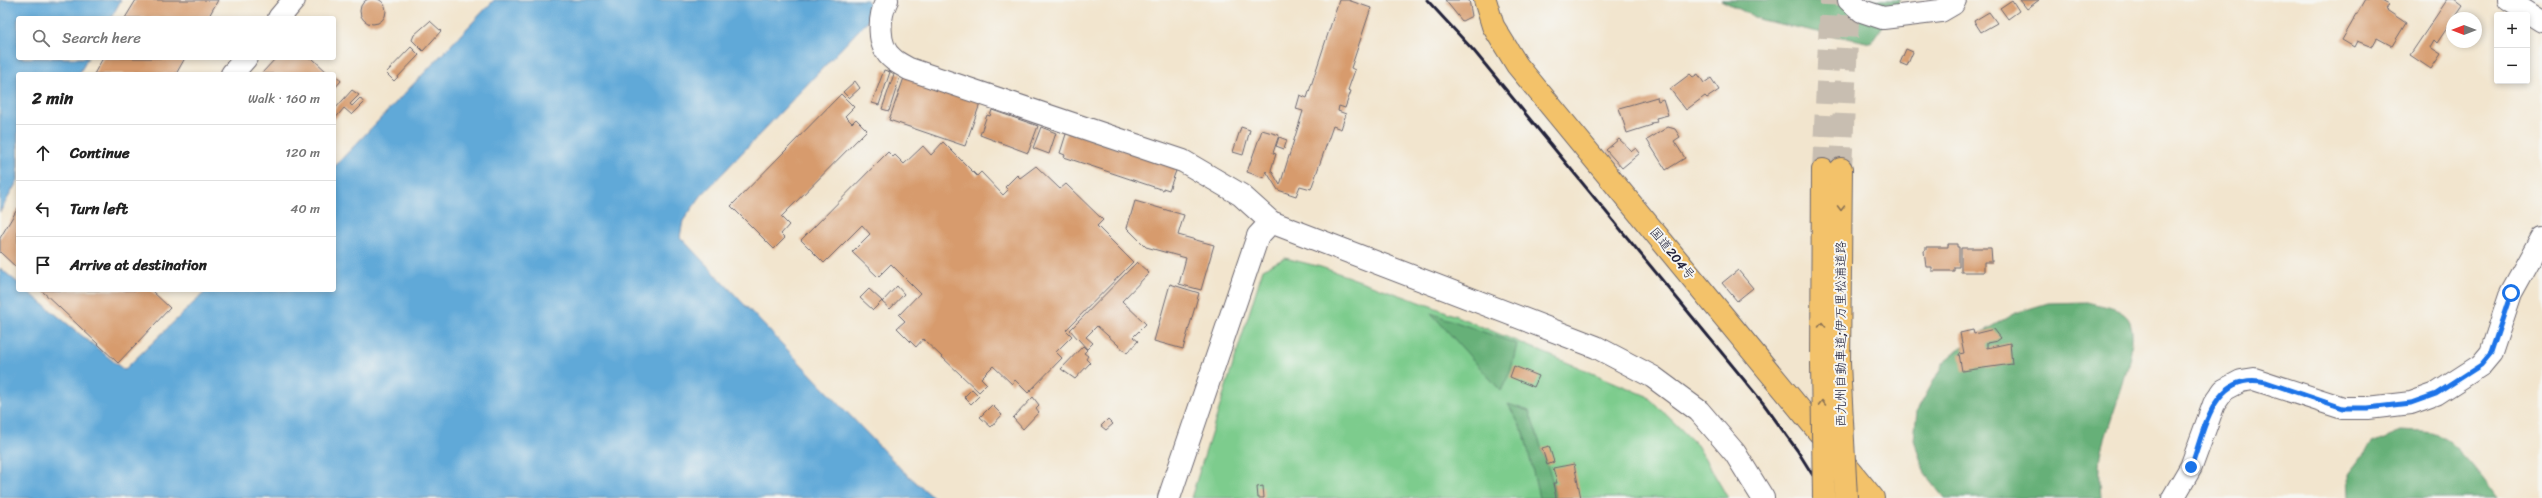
<!DOCTYPE html>
<html lang="en">
<head>
<meta charset="utf-8">
<style>
  body { margin:0; font-family:Sriracha,"Klee One",sans-serif; background:#f2f2f2; color:#222 }
  .controls { position:absolute; right:12px; top:12px; display:grid; overflow:hidden; border-radius:4px; box-shadow:0 2px 6px #0003 }
  .controls button { width:36px; height:36px; display:grid; place-items:center; padding:0; border:0; border-bottom:1px solid #e0e0e0; background:#fff; color:#222; font:20px sans-serif }
  .compass { position:absolute; left:2446px; top:12px; width:36px; height:36px; border-radius:50%; background:#fff; box-shadow:0 2px 6px #0003; rotate:270deg }
  .stop { position:absolute; width:12px; height:12px; margin:-9px; border:3px solid #1a73e8; border-radius:50%; background:#fff }
  .stop.end { background:#1a73e8; border-color:#fff; box-shadow:0 1px 4px #0008 }
  .list { margin:0; padding:0; list-style:none }
  h2 { display:flex; justify-content:space-between; align-items:center; height:52px; margin:0; padding:0 16px; font-size:17px }
  h2 small { font-size:13px; font-weight:400; color:#767676 }
  .list li { display:grid; grid-template-columns:26px 1fr auto; gap:12px; align-items:center; box-sizing:border-box; height:56px; padding:0 16px; border-top:1px solid #e0e0e0 }
  .list b { display:block; font-size:15px; white-space:nowrap }
  .list em { font-size:13px; font-style:normal; color:#767676 }
  .icon { flex:none; width:22px; height:22px; fill:none; stroke:currentColor; stroke-width:2; stroke-linecap:round; stroke-linejoin:round }
  .map { position:relative; flex:none; width:2542px; height:498px; overflow:hidden }
  .search { position:absolute; background:#fff; box-shadow:0 2px 6px #0003; left:16px; top:16px; width:320px; height:44px; display:flex; align-items:center; gap:10px; box-sizing:border-box; padding:0 14px; border-radius:4px; color:#767676; font-size:15px }
  .panel { position:absolute; background:#fff; box-shadow:0 2px 6px #0003; left:16px; top:72px; width:320px; height:220px; border-radius:4px }
  .map>svg:first-child { display:block }
  .green { fill:#7dcc8d; stroke:#507764 }
  .forest { fill:#66b078; stroke:#44695a }
  .water { fill:#61a9d8; stroke:#42668a }
  .building { fill:#d79b6d }
  .lines { fill:none; stroke-linecap:round; stroke-linejoin:round }
  .highway-tunnel { stroke:#c8beb1; stroke-width:22; stroke-dasharray:22 11; stroke-linecap:butt }
  .minor-casing { stroke:#6b666e; stroke-width:24 }
  .highway-casing { stroke:#6b666e; stroke-width:24 }
  .minor { stroke:#fff; stroke-width:22 }
  .highway { stroke:#f3c26a; stroke-width:22 }
  .rail { stroke:#22223b; stroke-width:3 }
  .highway-bridge-casing { stroke:#6b666e; stroke-width:24; stroke-linecap:butt }
  .highway-bridge { stroke:#f3c26a; stroke-width:22 }
  .oneway { stroke:#8a7252 }
  .route { stroke:#1a73e8; stroke-width:5 }
  .labels { text-anchor:middle; stroke-width:4; stroke-linejoin:round; paint-order:stroke }
  .street-label { font-size:13px; fill:#22223b; stroke:#f6f6f2 }
</style>
</head>
<body>
<div class="map">
<svg width="2542" height="498" viewBox="0 0 2542 498">
  <rect width="100%" height="100%" fill="#f6f6f2"/>
  <filter id="ink" filterUnits="userSpaceOnUse"><feTurbulence type="fractalNoise" baseFrequency=".025" numOctaves="2"/><feDisplacementMap in="SourceGraphic" scale="8" xChannelSelector="R" yChannelSelector="G"/><feConvolveMatrix kernelMatrix="1 2 1 2 8 2 1 2 1" color-interpolation-filters="sRGB"/></filter>
  <filter id="wash" filterUnits="userSpaceOnUse"><feTurbulence type="fractalNoise" baseFrequency=".012" numOctaves="4" result="noise"/><feDisplacementMap in="SourceGraphic" scale="16" xChannelSelector="R" yChannelSelector="G"/><feGaussianBlur stdDeviation="0.9" result="paint"/><feColorMatrix in="noise" values="0 0 0 0 0 0 0 0 0 0 0 0 0 0 0 0 0 1.4 0 .05"/><feComposite in="paint" operator="in"/></filter>
  <g filter="url(#wash)">
    <rect width="100%" height="100%" fill="#f2e5ce"/>
    <path class="green" d="M 1285,258 L 1321,267 L 1442,310 L 1647,396 L 1697,445 L 1728,498 L 1191,498 L 1263,269 Z"/>
    <g class="forest">
      <path d="M 1721,0 L 1901,0 L 1871,43 L 1761,20 Z"/>
      <path d="M 2087,302 C 2100,306 2124,307 2130,322 C 2141,351 2107,422 2101,455 C 2099,469 2100,484 2101,498 L 1944,498 L 1925,474 L 1914,440 L 1917,411 L 1944,362 L 1975,336 L 2015,313 L 2048,303 Z"/>
      <path d="M 1431,313 L 1517,344 L 1511,370 L 1501,391 Z"/>
      <path d="M 1508,404 L 1529,411 L 1552,479 L 1555,498 L 1539,498 L 1524,433 Z"/>
      <path d="M 2401,431 C 2411,432 2423,431 2432,433 C 2453,437 2485,481 2497,498 L 2349,498 L 2348,474 L 2372,443 Z"/>
    </g>
    <g class="water">
      <path d="M 0,0 L 121,0 L 111,18 L 18,18 L 18,58 L 88,58 L 79,74 L 18,74 L 18,180 L 0,212 Z"/>
      <path d="M 494,0 L 867,0 L 875,13 L 701,196 L 683,221 L 680,237 L 902,470 L 934,498 L 0,498 L 0,268 L 18,283 L 18,290 L 26,290 L 124,370 L 207,290 L 334,290 L 334,167 Z"/>
    </g>
    <g id="blocks">
      <g class="building">
        <circle cx="373" cy="11" r="13"/>
        <path d="M 136,0 L 218,0 L 208,18 L 125,18 Z"/>
        <path d="M 1339,0 L 1348,0 L 1371,8 L 1351,68 L 1355,70 L 1348,90 L 1351,91 L 1345,108 L 1339,106 L 1338,111 L 1346,114 L 1341,129 L 1333,126 L 1311,189 L 1300,186 L 1296,196 L 1278,190 L 1266,171 L 1264,178 L 1247,172 L 1262,130 L 1279,135 L 1273,153 L 1276,154 L 1271,170 L 1280,185 L 1303,111 L 1296,109 L 1300,95 L 1307,98 Z"/>
        <path d="M 1445,0 L 1469,0 L 1472,16 L 1462,21 Z"/>
        <path d="M 2012,0 L 2019,11 L 2008,19 L 2000,8 Z"/>
        <path d="M 2020,0 L 2039,0 L 2027,9 Z"/>
        <path d="M 2365,0 L 2379,0 L 2388,5 L 2385,9 L 2406,23 L 2392,46 L 2377,38 L 2372,47 L 2357,41 L 2354,47 L 2342,40 Z"/>
        <path d="M 2447,0 L 2454,0 L 2462,6 L 2437,43 L 2434,40 L 2430,47 L 2441,54 L 2431,69 L 2410,55 Z"/>
        <path d="M 1989,12 L 1997,23 L 1981,32 L 1974,21 Z"/>
        <path d="M 430,21 L 441,31 L 423,51 L 412,40 L 414,35 Z"/>
        <path d="M 411,47 L 419,55 L 394,81 L 386,73 Z"/>
        <path d="M 1906,49 L 1913,52 L 1907,66 L 1900,63 Z"/>
        <path d="M 103,58 L 185,58 L 176,74 L 94,74 Z"/>
        <path d="M 276,58 L 312,58 L 329,74 L 261,74 Z"/>
        <path d="M 884,70 L 890,72 L 879,105 L 872,103 Z"/>
        <path d="M 894,74 L 901,74 L 889,111 L 882,109 Z"/>
        <path d="M 1690,74 L 1693,77 L 1698,74 L 1704,83 L 1711,78 L 1719,90 L 1707,98 L 1705,96 L 1686,110 L 1670,89 Z"/>
        <path d="M 905,75 L 981,101 L 965,146 L 889,120 Z"/>
        <path d="M 337,76 L 341,81 L 334,89 L 334,79 Z"/>
        <path d="M 855,81 L 860,88 L 849,98 L 843,92 Z"/>
        <path d="M 352,90 L 359,95 L 350,104 L 352,106 L 360,98 L 364,103 L 352,115 L 344,108 L 334,120 L 334,110 Z"/>
        <path d="M 841,94 L 854,107 L 845,116 L 852,123 L 856,119 L 867,130 L 781,217 L 789,225 L 781,234 L 785,238 L 774,249 L 731,206 Z"/>
        <path d="M 1657,97 L 1658,101 L 1663,99 L 1668,115 L 1656,118 L 1657,122 L 1651,123 L 1652,125 L 1627,133 L 1619,108 Z"/>
        <path d="M 992,110 L 1038,126 L 1028,153 L 980,135 L 987,115 L 990,116 Z"/>
        <path d="M 1041,127 L 1056,133 L 1049,154 L 1033,148 Z"/>
        <path d="M 1241,127 L 1250,130 L 1243,155 L 1233,152 Z"/>
        <path d="M 1668,127 L 1675,129 L 1680,137 L 1674,141 L 1685,158 L 1666,170 L 1647,140 Z"/>
        <path d="M 1067,131 L 1177,168 L 1169,190 L 1163,188 L 1163,190 L 1064,157 L 1065,155 L 1060,153 Z"/>
        <path d="M 1279,137 L 1287,140 L 1284,149 L 1276,146 Z"/>
        <path d="M 1619,139 L 1632,151 L 1636,148 L 1640,153 L 1622,168 L 1606,150 Z"/>
        <path d="M 943,142 L 977,176 L 981,172 L 1003,195 L 1008,190 L 1005,187 L 1017,175 L 1020,178 L 1036,166 L 1060,189 L 1066,184 L 1103,220 L 1097,226 L 1133,262 L 1066,330 L 1072,336 L 1056,352 L 1062,358 L 1028,393 L 1015,380 L 1012,384 L 993,366 L 981,378 L 987,384 L 979,392 L 923,339 L 916,347 L 897,328 L 905,321 L 899,315 L 920,293 L 891,264 L 878,277 L 852,252 L 870,234 L 862,225 L 824,263 L 801,240 L 888,152 L 893,157 L 895,155 L 904,164 L 923,146 L 931,155 Z"/>
        <path d="M 1135,201 L 1184,215 L 1178,235 L 1214,245 L 1201,290 L 1179,284 L 1186,258 L 1146,247 L 1127,228 Z"/>
        <path d="M 18,208 L 18,269 L 0,252 L 0,238 Z"/>
        <path d="M 1948,244 L 1957,244 L 1957,247 L 1959,247 L 1959,267 L 1954,267 L 1954,271 L 1932,271 L 1932,267 L 1926,267 L 1924,251 L 1926,250 L 1926,247 L 1948,247 Z"/>
        <path d="M 1961,248 L 1991,248 L 1992,262 L 1984,262 L 1984,272 L 1961,272 Z"/>
        <path d="M 1137,262 L 1149,273 L 1122,301 L 1146,324 L 1133,337 L 1138,341 L 1127,353 L 1097,326 L 1086,337 L 1093,343 L 1087,349 L 1070,330 Z"/>
        <path d="M 1738,270 L 1753,288 L 1737,301 L 1722,283 Z"/>
        <path d="M 1170,284 L 1199,293 L 1183,349 L 1154,341 Z"/>
        <path d="M 897,286 L 904,294 L 890,309 L 882,302 Z"/>
        <path d="M 869,289 L 882,301 L 873,310 L 860,298 Z"/>
        <path d="M 41,290 L 151,290 L 170,308 L 118,363 Z"/>
        <path d="M 1994,329 L 2001,338 L 1997,341 L 1987,343 L 1987,348 L 2010,343 L 2012,364 L 1962,371 L 1959,354 L 1964,353 L 1960,333 L 1973,330 L 1974,334 Z"/>
        <path d="M 1083,346 L 1087,350 L 1084,353 L 1088,356 L 1086,359 L 1090,363 L 1075,379 L 1061,369 Z"/>
        <path d="M 1514,366 L 1539,376 L 1534,387 L 1510,377 Z"/>
        <path d="M 972,389 L 979,396 L 971,404 L 964,397 Z"/>
        <path d="M 1033,397 L 1039,405 L 1036,408 L 1039,412 L 1023,429 L 1013,418 Z"/>
        <path d="M 992,405 L 1002,415 L 991,427 L 980,417 Z"/>
        <path d="M 1108,419 L 1113,424 L 1106,430 L 1101,426 Z"/>
        <path d="M 1549,446 L 1554,462 L 1547,465 L 1542,448 Z"/>
        <path d="M 1574,464 L 1581,498 L 1556,498 L 1553,483 L 1557,483 L 1553,468 Z"/>
        <path d="M 1263,486 L 1264,498 L 1258,498 L 1257,487 Z"/>
      </g>
    </g>
  </g>
  <g filter="url(#ink)">
    <use href="#blocks" fill-opacity="0" stroke="#6b666e" stroke-width="1"/>
    <g class="lines">
      <g class="highway-tunnel">
        <path d="M 1841,169 L 1849,0"/>
        <path d="M 1823,170 L 1831,0"/>
      </g>
      <g class="minor-casing">
        <g id="minor">
          <path d="M 887,0 C 879,16 876,46 893,59 C 897,63 904,66 909,69 L 1183,161 L 1241,195 L 1271,222 L 1596,347 L 1653,377 L 1699,411 L 1735,453 L 1763,498"/>
          <path d="M 1849,0 L 1862,11 L 1883,18 L 1941,11 L 1953,4 L 1955,0"/>
          <path d="M 2509,0 L 2542,21"/>
          <path d="M 279,18 L 294,0"/>
          <path d="M 232,74 L 246,58"/>
          <path d="M 1169,498 L 1258,236 L 1271,222"/>
          <path d="M 2173,498 L 2191,467 L 2214,404 L 2224,390 L 2241,381 L 2254,379 L 2343,408 L 2368,408 L 2411,403 L 2436,394 L 2481,365 L 2491,353 L 2511,293 L 2542,237"/>
        </g>
      </g>
      <g class="highway-casing">
        <g id="highway">
          <path d="M 1485,0 L 1493,26 L 1517,65 L 1873,498"/>
          <path d="M 1822,364 L 1823,170"/>
          <path d="M 1839,364 L 1841,169"/>
        </g>
      </g>
      <use href="#minor" class="minor"/>
      <use href="#highway" class="highway"/>
      <path class="rail" d="M 1427,0 L 1474,51 L 1763,403 L 1797,450 L 1827,498"/>
      <g class="highway-bridge-casing">
        <g id="highway-bridge">
          <path d="M 1822,364 L 1824,498"/>
          <path d="M 1839,364 L 1846,498"/>
        </g>
      </g>
      <use href="#highway-bridge" class="highway-bridge"/>
    </g>
    <defs><path id="oneway-chevron" d="M-2-3.5L2.5 0L-2 3.5" fill="none" stroke-width="1.6" stroke-linecap="round" stroke-linejoin="round"/></defs>
    <g class="oneway">
      <use href="#oneway-chevron" transform="translate(1841 208) rotate(91)"/>
      <use href="#oneway-chevron" transform="translate(1822 325) rotate(-90)"/>
      <use href="#oneway-chevron" transform="translate(1822 403) rotate(-91)"/>
    </g>
  </g>
  <g class="lines" filter="url(#ink)">
    <path class="route" d="M 2191,467 C 2205,429 2213,370 2266,382 L 2343,408 L 2368,408 L 2411,403 L 2436,394 L 2481,365 L 2491,353 L 2511,293"/>
  </g>
  <g class="labels">
    <g class="street-label">
      <text transform="translate(1673 253) rotate(51)" y="5">国道204号</text>
      <text transform="translate(1840 334) rotate(-90)" y="5">西九州自動車道;伊万里松浦道路</text>
    </g>
  </g>
</svg>
<div class="controls">
<button>+</button>
<button>−</button>
</div>
<svg class="compass" viewBox="-18 -18 36 36"><path d="M0-13l5 13h-10z" fill="#e53935"/><path d="M0 13l5-13h-10z" fill="#767676"/></svg>
<div class="stop" style="left:2511px;top:293px"></div>
<div class="stop end" style="left:2191px;top:467px"></div>
<div class="search"><svg class="icon" aria-label="search" viewBox="0 0 24 24"><circle cx="10" cy="10" r="6"/><path d="M15 15l6 6"/></svg>Search here</div>
<section class="panel">
<h2>2 min<small>Walk · 160 m</small></h2>
<ul class="list">
<li><svg class="icon" aria-label="ahead" viewBox="0 0 24 24"><path d="M12 20V5M6 11l6-6 6 6"/></svg><div><b>Continue</b></div><em>120 m</em></li>
<li><svg class="icon" aria-label="left" viewBox="0 0 24 24"><path d="M17 20v-9H6M10 6l-5 5 5 5"/></svg><div><b>Turn left</b></div><em>40 m</em></li>
<li><svg class="icon" aria-label="arrive" viewBox="0 0 24 24"><path d="M6 21V4h12l-3 4 3 4H6"/></svg><div><b>Arrive at destination</b></div></li>
</ul>
</section>
</div>
</body>
</html>
